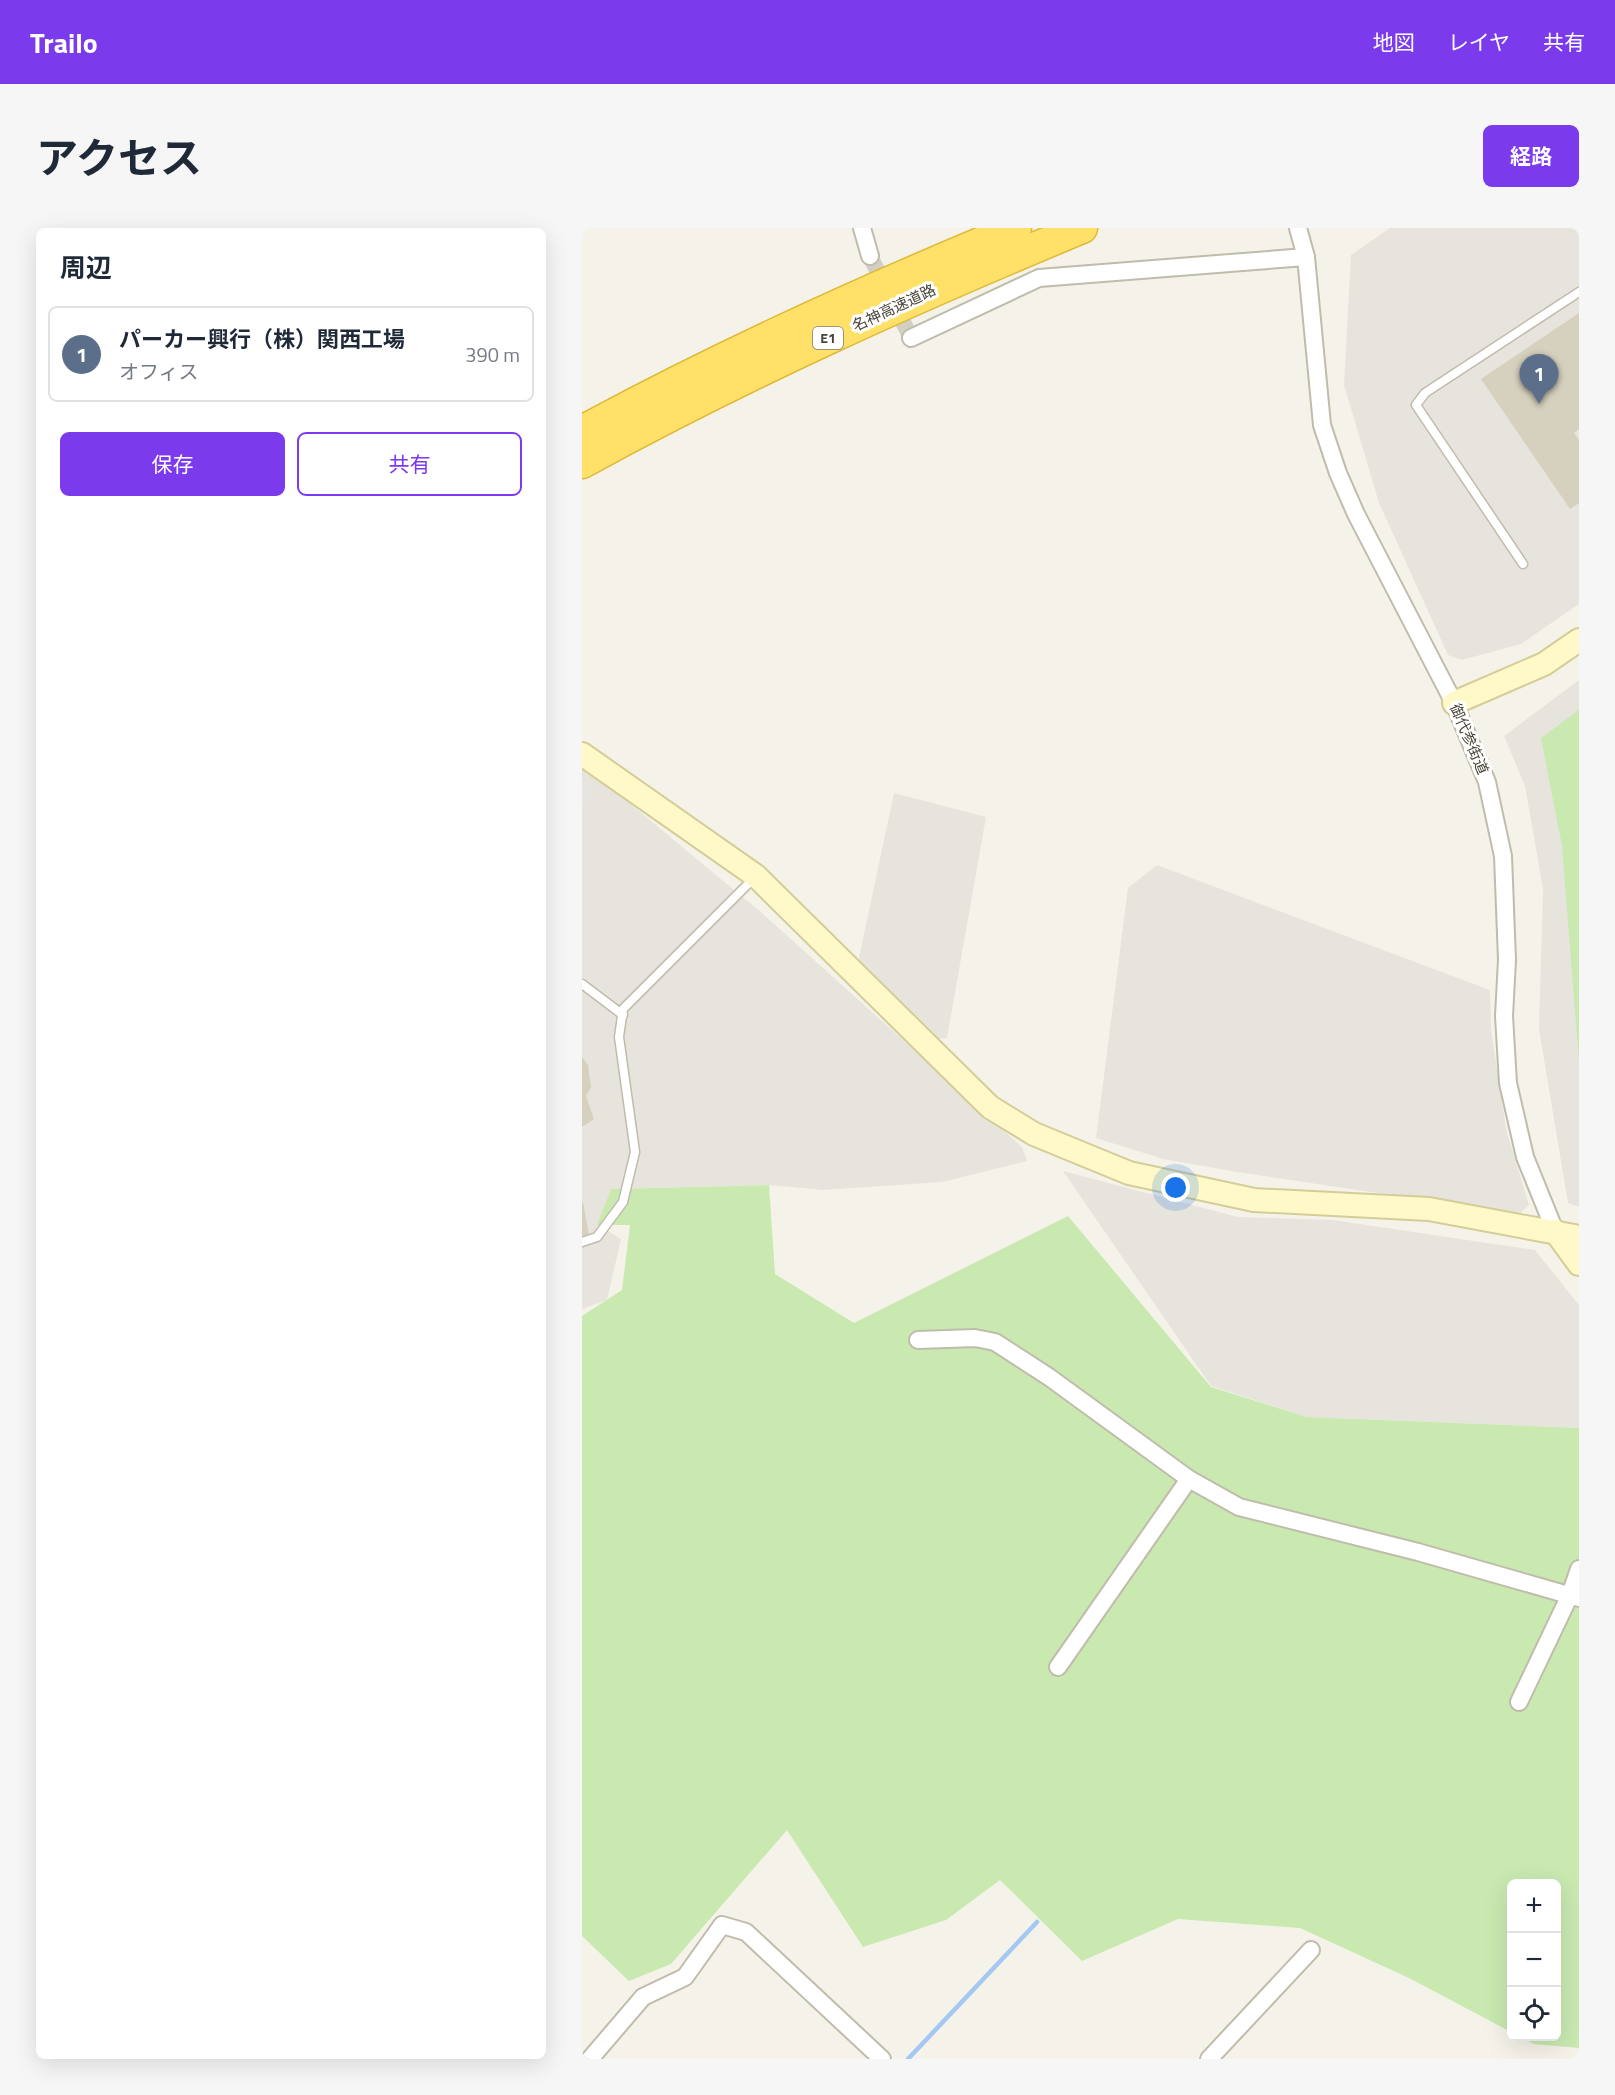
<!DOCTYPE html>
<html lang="ja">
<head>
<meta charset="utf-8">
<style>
  body { margin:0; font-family:"Titillium Web","Noto Sans JP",sans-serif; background:#f6f6f7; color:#1f2937 }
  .controls { position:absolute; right:18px; bottom:18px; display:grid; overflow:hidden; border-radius:9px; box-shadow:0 6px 24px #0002 }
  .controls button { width:54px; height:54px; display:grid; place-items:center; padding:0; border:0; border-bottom:2px solid #e0e1e3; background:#fff; color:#1f2937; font:30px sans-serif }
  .you { position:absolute; left:594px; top:960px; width:21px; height:21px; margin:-15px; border:4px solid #fff; border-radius:50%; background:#1a73e8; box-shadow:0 0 0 9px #1a73e833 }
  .badge { display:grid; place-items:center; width:39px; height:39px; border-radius:50%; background:#7c3aed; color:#fff; font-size:20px; font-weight:700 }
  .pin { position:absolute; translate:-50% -50px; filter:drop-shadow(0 2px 3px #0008) }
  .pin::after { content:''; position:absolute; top:32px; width:21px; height:18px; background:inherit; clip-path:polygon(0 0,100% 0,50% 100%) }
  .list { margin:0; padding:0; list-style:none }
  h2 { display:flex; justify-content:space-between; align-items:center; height:78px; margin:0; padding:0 24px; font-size:26px }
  h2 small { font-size:20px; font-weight:400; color:#747a83 }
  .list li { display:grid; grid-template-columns:39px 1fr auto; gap:18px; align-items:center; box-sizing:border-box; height:96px; margin:0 12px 12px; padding:0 12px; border:2px solid #e0e1e3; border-radius:9px }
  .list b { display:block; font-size:22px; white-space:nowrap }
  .list p { margin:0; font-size:20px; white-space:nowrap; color:#747a83 }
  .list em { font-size:20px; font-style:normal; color:#747a83 }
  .actions { display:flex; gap:12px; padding:18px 24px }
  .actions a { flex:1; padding:14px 0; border:2px solid #7c3aed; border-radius:9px; text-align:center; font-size:21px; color:#7c3aed }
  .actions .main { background:#7c3aed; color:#fff }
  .icon { flex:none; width:33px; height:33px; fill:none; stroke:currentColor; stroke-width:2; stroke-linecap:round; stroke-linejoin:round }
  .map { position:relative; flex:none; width:997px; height:1831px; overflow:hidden; border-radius:9px }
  header { display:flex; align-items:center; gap:36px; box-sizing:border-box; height:84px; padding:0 30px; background:#7c3aed; color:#fff }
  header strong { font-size:28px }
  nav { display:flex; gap:33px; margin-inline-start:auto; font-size:21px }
  .intro { display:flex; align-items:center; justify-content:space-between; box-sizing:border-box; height:144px; padding:0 36px }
  h1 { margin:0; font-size:42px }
  .button { padding:15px 27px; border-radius:9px; background:#7c3aed; color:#fff; font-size:21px; font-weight:700 }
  main { display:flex; gap:36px; padding:0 36px }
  aside { flex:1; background:#fff; border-radius:9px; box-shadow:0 6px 24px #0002 }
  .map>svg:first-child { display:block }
  .industrial { fill:#e7e4dd }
  .green { fill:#c9e9b1 }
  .parking { fill:#e6e5e1 }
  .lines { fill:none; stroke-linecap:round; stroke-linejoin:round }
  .stream { stroke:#a5c8f2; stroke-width:4.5 }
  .building { fill:#d6d0be }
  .street-tunnel { stroke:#d2d0c5; stroke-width:16; stroke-dasharray:16 8; stroke-linecap:butt }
  .lane-casing { stroke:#c0bcab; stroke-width:11 }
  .street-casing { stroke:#c0bcab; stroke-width:20 }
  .secondary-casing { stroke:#d5cd98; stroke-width:26 }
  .highway-casing { stroke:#e0b838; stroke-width:33 }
  .lane { stroke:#fff; stroke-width:8 }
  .street { stroke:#fff; stroke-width:16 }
  .secondary { stroke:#fff9c9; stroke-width:22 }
  .highway { stroke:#ffe16a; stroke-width:30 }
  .labels { text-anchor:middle; stroke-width:6; stroke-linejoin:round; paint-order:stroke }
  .shield { fill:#fff; stroke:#7f7c73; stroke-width:1.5 }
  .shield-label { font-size:14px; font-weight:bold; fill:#484437 }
  .street-label { font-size:15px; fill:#484437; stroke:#fff }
</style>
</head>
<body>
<header>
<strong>Trailo</strong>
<nav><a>地図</a><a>レイヤ</a><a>共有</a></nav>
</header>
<div class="intro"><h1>アクセス</h1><a class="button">経路</a></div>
<main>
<aside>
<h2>周辺<small></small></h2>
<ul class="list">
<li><span class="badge" style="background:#5c6f8a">1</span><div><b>パーカー興行（株）関西工場</b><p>オフィス</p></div><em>390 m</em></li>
</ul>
<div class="actions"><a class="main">保存</a><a>共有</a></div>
</aside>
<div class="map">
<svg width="997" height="1831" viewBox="0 0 997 1831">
  <rect width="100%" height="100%" fill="#f5f3e9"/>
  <g class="industrial">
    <path d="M 808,0 L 997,0 L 997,376 L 939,416 L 880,432 L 866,427 L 797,275 L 762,157 L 769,27 Z"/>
    <path d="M 997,452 L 997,979 L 986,975 L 957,801 L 961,661 L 943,558 L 922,508 Z"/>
    <path d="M 0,540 L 34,564 L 181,686 L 440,919 L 445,933 L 360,954 L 241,962 L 187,957 L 29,961 L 16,997 L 39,1011 L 25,1072 L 0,1081 Z"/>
    <path d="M 312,565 L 404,589 L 365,810 L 357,811 L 275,739 Z"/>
    <path d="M 575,637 L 908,762 L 909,801 L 924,901 L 947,977 L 937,986 L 655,944 L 581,931 L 514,910 L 546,660 Z"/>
    <path d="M 481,943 L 656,989 L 751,992 L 953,1022 L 997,1077 L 997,1200 L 725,1189 L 629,1158 Z"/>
  </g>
  <g class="green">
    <path d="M 997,482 L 997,834 L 980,618 L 959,510 Z"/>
    <path d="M 187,957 L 193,1046 L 272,1095 L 486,988 L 629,1159 L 725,1189 L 997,1200 L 997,1820 L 952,1816 L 938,1809 L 975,1808 L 975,1656 L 930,1656 L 929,1804 L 827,1750 L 718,1700 L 596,1691 L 500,1733 L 418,1652 L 364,1692 L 281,1719 L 205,1602 L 89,1736 L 47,1753 L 0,1708 L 0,1088 L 40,1062 L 48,997 L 15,997 L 29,961 Z"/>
  </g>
  <path class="parking" d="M 0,553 L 13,564 L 0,582 Z"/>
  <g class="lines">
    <path class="stream" d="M 326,1831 L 455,1694"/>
  </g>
  <g class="building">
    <path d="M 997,85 L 997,201 L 992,205 L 997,212 L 997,275 L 988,281 L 899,151 Z"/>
    <path d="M 0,829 L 6,837 L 9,859 L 4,868 L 12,891 L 0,899 Z"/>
    <path d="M 1,974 L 7,1007 L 0,1008 L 0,975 Z"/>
  </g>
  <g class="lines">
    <path class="street-tunnel" d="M 288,28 L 329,110"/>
    <g class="lane-casing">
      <g id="lane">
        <path d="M 941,336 L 834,177 L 843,165 L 997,64"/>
        <path d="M 0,756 L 41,787"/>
        <path d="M 0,1014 L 15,1009 L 41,974 L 53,924 L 37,809 L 41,781 L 172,650"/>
      </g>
    </g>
    <g class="street-casing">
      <g id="street">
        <path d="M 280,0 L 288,28"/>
        <path d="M 716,0 L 724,29 L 740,197 L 756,245 L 774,286 L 872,475 L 905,554 L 921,628 L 925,732 L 922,788 L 926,855 L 943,929 L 973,1003"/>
        <path d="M 329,110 L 457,50 L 724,29"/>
        <path d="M 336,1112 L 393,1110 L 413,1114 L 467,1149 L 607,1251 L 657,1279 L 836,1324 L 997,1370"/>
        <path d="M 476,1439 L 607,1251"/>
        <path d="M 937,1474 L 988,1367 L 997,1341"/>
        <path d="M 8,1831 L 61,1769 L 103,1749 L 140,1697 L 164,1704 L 300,1831"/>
        <path d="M 627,1831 L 729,1722"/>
      </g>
    </g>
    <g class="secondary-casing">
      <g id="secondary">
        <path d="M 872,475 L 962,436 L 997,412"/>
        <path d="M 0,526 L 174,648 L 408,879 L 452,906 L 547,945 L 672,972 L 847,981 L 997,1009"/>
        <path d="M 973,1003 L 997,1036"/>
      </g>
    </g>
    <g class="highway-casing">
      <g id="highway">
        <path d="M 0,203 C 140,127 286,61 434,0"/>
        <path d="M 0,235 C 162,146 329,71 500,0"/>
      </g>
    </g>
    <use href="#lane" class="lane"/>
    <use href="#street" class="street"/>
    <use href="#secondary" class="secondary"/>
    <use href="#highway" class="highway"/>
  </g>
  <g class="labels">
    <rect class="shield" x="231" y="99" width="30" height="22" rx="4.5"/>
    <g class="shield-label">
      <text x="246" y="115">E1</text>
    </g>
    <g class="street-label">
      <text transform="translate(312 80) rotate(-25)" y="5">名神高速道路</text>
      <text transform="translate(887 511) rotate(67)" y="5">御代参街道</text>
    </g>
  </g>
</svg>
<div class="controls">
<button>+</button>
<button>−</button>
<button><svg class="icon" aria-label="locate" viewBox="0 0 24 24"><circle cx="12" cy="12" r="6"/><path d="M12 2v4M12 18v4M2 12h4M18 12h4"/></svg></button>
</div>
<div class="you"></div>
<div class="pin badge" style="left:957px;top:176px;background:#5c6f8a">1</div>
</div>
</main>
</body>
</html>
